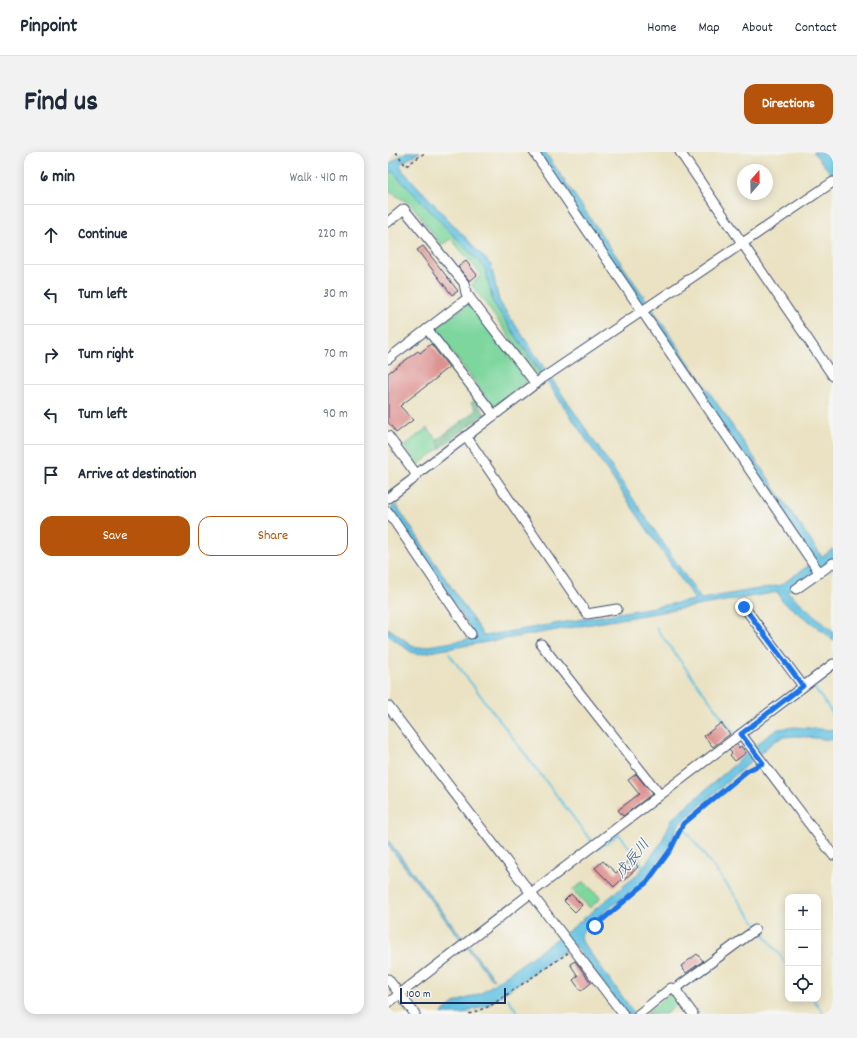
<!DOCTYPE html>
<html lang="en">
<head>
<meta charset="utf-8">
<style>
  body { margin:0; font-family:Dekko,"Klee One",sans-serif; background:#f2f2f3; color:#1f2937 }
  .controls { position:absolute; right:12px; bottom:12px; display:grid; overflow:hidden; border-radius:8px; box-shadow:0 2px 10px #0003 }
  .controls button { width:36px; height:36px; display:grid; place-items:center; padding:0; border:0; border-bottom:1px solid #e0e1e3; background:#fff; color:#1f2937; font:20px sans-serif }
  .compass { position:absolute; left:349px; top:12px; width:36px; height:36px; border-radius:50%; background:#fff; box-shadow:0 2px 10px #0003; rotate:20deg }
  .scale { position:absolute; left:12px; bottom:10px; width:106px; box-sizing:border-box; padding-left:4px; border:2px solid #1b2f5e; border-top:0; font-size:11px; line-height:14px; white-space:nowrap; color:#1b2f5e; -webkit-text-stroke:3px #f6f6f2; paint-order:stroke }
  .stop { position:absolute; width:12px; height:12px; margin:-9px; border:3px solid #1a73e8; border-radius:50%; background:#fff }
  .stop.end { background:#1a73e8; border-color:#fff; box-shadow:0 1px 4px #0008 }
  .list { margin:0; padding:0; list-style:none }
  h2 { display:flex; justify-content:space-between; align-items:center; height:52px; margin:0; padding:0 16px; font-size:17px }
  h2 small { font-size:13px; font-weight:400; color:#747a83 }
  .list li { display:grid; grid-template-columns:26px 1fr auto; gap:12px; align-items:center; box-sizing:border-box; height:60px; padding:0 16px; border-top:1px solid #e0e1e3 }
  .list b { display:block; font-size:15px; white-space:nowrap }
  .list em { font-size:13px; font-style:normal; color:#747a83 }
  .actions { display:flex; gap:8px; padding:12px 16px }
  .actions a { flex:1; padding:9px 0; border:1px solid #b45309; border-radius:12px; text-align:center; font-size:14px; color:#b45309 }
  .actions .main { background:#b45309; color:#fff }
  .icon { flex:none; width:22px; height:22px; fill:none; stroke:currentColor; stroke-width:2; stroke-linecap:round; stroke-linejoin:round }
  .map { position:relative; flex:none; width:445px; height:862px; overflow:hidden; border-radius:12px }
  header { display:flex; align-items:center; gap:24px; box-sizing:border-box; height:56px; padding:0 20px; background:#fff; border-bottom:1px solid #e0e1e3 }
  header strong { font-size:19px }
  nav { display:flex; gap:22px; margin-inline-start:auto; font-size:14px }
  .intro { display:flex; align-items:center; justify-content:space-between; box-sizing:border-box; height:96px; padding:0 24px }
  h1 { margin:0; font-size:28px }
  .button { padding:10px 18px; border-radius:12px; background:#b45309; color:#fff; font-size:14px; font-weight:700 }
  main { display:flex; gap:24px; padding:0 24px }
  aside { flex:1; background:#fff; border-radius:12px; box-shadow:0 2px 10px #0003 }
  .map>svg:first-child { display:block }
  .green { fill:#7cd69d; stroke:#4c827e }
  .forest { fill:#65b784; stroke:#407371 }
  .water { fill:#64c3e2; stroke:#4079a0 }
  .lines { fill:none; stroke-linecap:round; stroke-linejoin:round }
  .stream { stroke:#64c3e2; stroke-width:2 }
  .building { fill:#dd9291 }
  .minor-casing { stroke:#3a4a6d; stroke-width:11 }
  .path { stroke:#3a4a6d; stroke-width:1.5; stroke-dasharray:3 3; stroke-linecap:butt }
  .minor { stroke:#fff; stroke-width:9 }
  .route { stroke:#1a73e8; stroke-width:5 }
  .labels { text-anchor:middle; stroke-width:3; stroke-linejoin:round; paint-order:stroke }
  .water-label { font-size:15px; font-style:italic; fill:#315b86; stroke:#f6f6f2 }
</style>
</head>
<body>
<header>
<strong>Pinpoint</strong>
<nav><a>Home</a><a>Map</a><a>About</a><a>Contact</a></nav>
</header>
<div class="intro"><h1>Find us</h1><a class="button">Directions</a></div>
<main>
<aside>
<h2>6 min<small>Walk · 410 m</small></h2>
<ul class="list">
<li><svg class="icon" aria-label="ahead" viewBox="0 0 24 24"><path d="M12 20V5M6 11l6-6 6 6"/></svg><div><b>Continue</b></div><em>220 m</em></li>
<li><svg class="icon" aria-label="left" viewBox="0 0 24 24"><path d="M17 20v-9H6M10 6l-5 5 5 5"/></svg><div><b>Turn left</b></div><em>30 m</em></li>
<li><svg class="icon" aria-label="right" viewBox="0 0 24 24"><path d="M7 20v-9h11M14 6l5 5-5 5"/></svg><div><b>Turn right</b></div><em>70 m</em></li>
<li><svg class="icon" aria-label="left" viewBox="0 0 24 24"><path d="M17 20v-9H6M10 6l-5 5 5 5"/></svg><div><b>Turn left</b></div><em>90 m</em></li>
<li><svg class="icon" aria-label="arrive" viewBox="0 0 24 24"><path d="M6 21V4h12l-3 4 3 4H6"/></svg><div><b>Arrive at destination</b></div></li>
</ul>
<div class="actions"><a class="main">Save</a><a>Share</a></div>
</aside>
<div class="map">
<svg width="445" height="862" viewBox="0 0 445 862">
  <rect width="100%" height="100%" fill="#f6f6f2"/>
  <filter id="ink" filterUnits="userSpaceOnUse"><feTurbulence type="fractalNoise" baseFrequency=".025" numOctaves="2"/><feDisplacementMap in="SourceGraphic" scale="8" xChannelSelector="R" yChannelSelector="G"/><feConvolveMatrix kernelMatrix="1 2 1 2 8 2 1 2 1" color-interpolation-filters="sRGB"/></filter>
  <filter id="wash" filterUnits="userSpaceOnUse"><feTurbulence type="fractalNoise" baseFrequency=".012" numOctaves="4" result="noise"/><feDisplacementMap in="SourceGraphic" scale="16" xChannelSelector="R" yChannelSelector="G"/><feGaussianBlur stdDeviation="0.9" result="paint"/><feColorMatrix in="noise" values="0 0 0 0 0 0 0 0 0 0 0 0 0 0 0 0 0 1.4 0 .05"/><feComposite in="paint" operator="in"/></filter>
  <g filter="url(#wash)">
    <rect width="100%" height="100%" fill="#eae2c2"/>
    <g class="green">
      <path d="M 4,19 L 97,116 L 105,150 L 153,222 L 150,224 L 84,133 L 93,122 L 63,87 L 53,93 L 23,52 L 0,39 L 0,22 Z"/>
      <path d="M 83,149 L 139,229 L 106,255 L 46,177 Z"/>
      <path d="M 39,276 L 49,288 L 52,296 L 30,313 L 16,294 Z"/>
      <path d="M 196,730 L 213,746 L 202,756 L 184,738 Z"/>
      <path d="M 284,840 L 292,850 L 278,862 L 257,862 Z"/>
    </g>
    <path class="forest" d="M 87,248 L 97,262 L 52,296 L 49,288 L 88,258 L 83,251 Z"/>
    <g class="water">
      <path d="M 18,0 L 32,0 L 12,12 L 15,19 L 103,113 L 111,149 L 313,447 L 393,433 L 427,409 L 149,0 L 157,0 L 434,405 L 445,397 L 445,407 L 399,439 L 445,480 L 445,489 L 436,480 L 394,449 L 390,440 L 29,502 L 23,500 L 0,483 L 0,476 L 28,496 L 89,486 L 3,356 L 8,353 L 96,484 L 307,448 L 105,150 L 97,116 L 4,19 L 0,22 L 0,13 Z"/>
      <path d="M 425,0 L 437,0 L 445,9 L 445,24 Z"/>
      <path d="M 407,575 L 445,578 L 445,588 L 409,584 L 395,585 L 385,590 L 291,672 L 281,694 L 254,731 L 199,773 C 195,779 191,784 195,791 L 247,862 L 239,862 L 186,792 L 101,852 L 74,862 L 53,862 L 66,851 L 93,841 L 183,777 L 249,723 L 273,691 L 284,667 L 378,585 L 390,577 Z"/>
      <path d="M 0,688 L 106,827 L 104,828 L 0,693 Z"/>
    </g>
    <g class="lines">
      <g class="stream">
        <path d="M 268,476 L 347,583"/>
        <path d="M 61,502 L 204,690"/>
        <path d="M 425,534 L 445,562"/>
        <path d="M 351,588 L 361,602"/>
        <path d="M 296,676 L 400,814"/>
        <path d="M 209,695 L 210,697 L 231,682 L 256,715"/>
        <path d="M 120,847 L 131,862"/>
        <path d="M 425,847 L 436,862"/>
      </g>
    </g>
    <g id="blocks">
      <g class="building">
        <path d="M 35,94 L 70,139 L 64,143 L 29,98 Z"/>
        <path d="M 78,109 L 89,123 L 82,129 L 70,115 Z"/>
        <path d="M 43,192 L 61,215 L 49,224 L 50,225 L 12,254 L 25,268 L 8,281 L 0,270 L 0,221 L 30,199 L 32,201 Z"/>
        <path d="M 333,571 L 342,582 L 325,595 L 316,584 Z"/>
        <path d="M 349,592 L 351,596 L 353,594 L 358,601 L 347,609 L 342,603 L 344,601 L 341,598 Z"/>
        <path d="M 248,622 L 264,642 L 235,664 L 230,658 L 251,642 L 240,628 Z"/>
        <path d="M 243,707 L 250,715 L 236,728 L 235,726 L 226,735 L 207,716 L 215,709 L 228,721 Z"/>
        <path d="M 183,742 L 194,753 L 187,760 L 176,749 Z"/>
        <path d="M 309,802 L 315,809 L 298,821 L 293,814 Z"/>
        <path d="M 187,809 L 203,831 L 193,839 L 185,828 L 190,824 L 182,812 Z"/>
      </g>
    </g>
  </g>
  <g filter="url(#ink)">
    <use href="#blocks" fill-opacity="0" stroke="#3a4a6d" stroke-width="1"/>
    <g class="lines">
      <g class="minor-casing">
        <g id="minor">
          <path d="M 146,0 L 431,420"/>
          <path d="M 292,0 L 445,224"/>
          <path d="M 0,70 L 16,57 L 76,131 L 78,141 L 148,232"/>
          <path d="M 39,177 L 106,263"/>
          <path d="M 0,207 L 81,145"/>
          <path d="M 0,284 L 29,323"/>
          <path d="M 78,284 L 199,462 L 229,457"/>
          <path d="M 0,346 L 24,328 L 30,321 L 155,226 L 445,30"/>
          <path d="M 0,360 L 83,482"/>
          <path d="M 408,437 L 445,411"/>
          <path d="M 356,455 L 415,534"/>
          <path d="M 153,492 L 272,643"/>
          <path d="M 0,554 L 235,862"/>
          <path d="M 353,582 L 445,703"/>
          <path d="M 0,827 L 27,862"/>
          <path d="M 287,837 L 367,778"/>
          <path d="M 0,851 L 143,741 L 445,512"/>
          <path d="M 251,862 L 283,836 L 287,837 L 305,862"/>
        </g>
      </g>
      <g class="path">
        <path d="M 8,0 L 18,14 L 38,0"/>
        <path d="M 207,774 L 259,730 L 283,697 L 295,672 L 359,619 L 368,614"/>
        <path d="M 81,862 L 102,854 L 180,801"/>
      </g>
      <use href="#minor" class="minor"/>
    </g>
  </g>
  <g class="lines" filter="url(#ink)">
    <path class="route" d="M 207,774 L 259,730 L 283,697 L 295,672 L 359,619 L 375,611 L 353,582 L 415,534 L 356,455"/>
  </g>
  <g class="labels">
    <g class="water-label">
      <text transform="translate(244 706) rotate(-51)" y="5">戊辰川</text>
    </g>
  </g>
</svg>
<div class="controls">
<button>+</button>
<button>−</button>
<button><svg class="icon" aria-label="locate" viewBox="0 0 24 24"><circle cx="12" cy="12" r="6"/><path d="M12 2v4M12 18v4M2 12h4M18 12h4"/></svg></button>
</div>
<svg class="compass" viewBox="-18 -18 36 36"><path d="M0-13l5 13h-10z" fill="#e53935"/><path d="M0 13l5-13h-10z" fill="#747a83"/></svg>
<div class="scale">100 m</div>
<div class="stop" style="left:207px;top:774px"></div>
<div class="stop end" style="left:356px;top:455px"></div>
</div>
</main>
</body>
</html>
